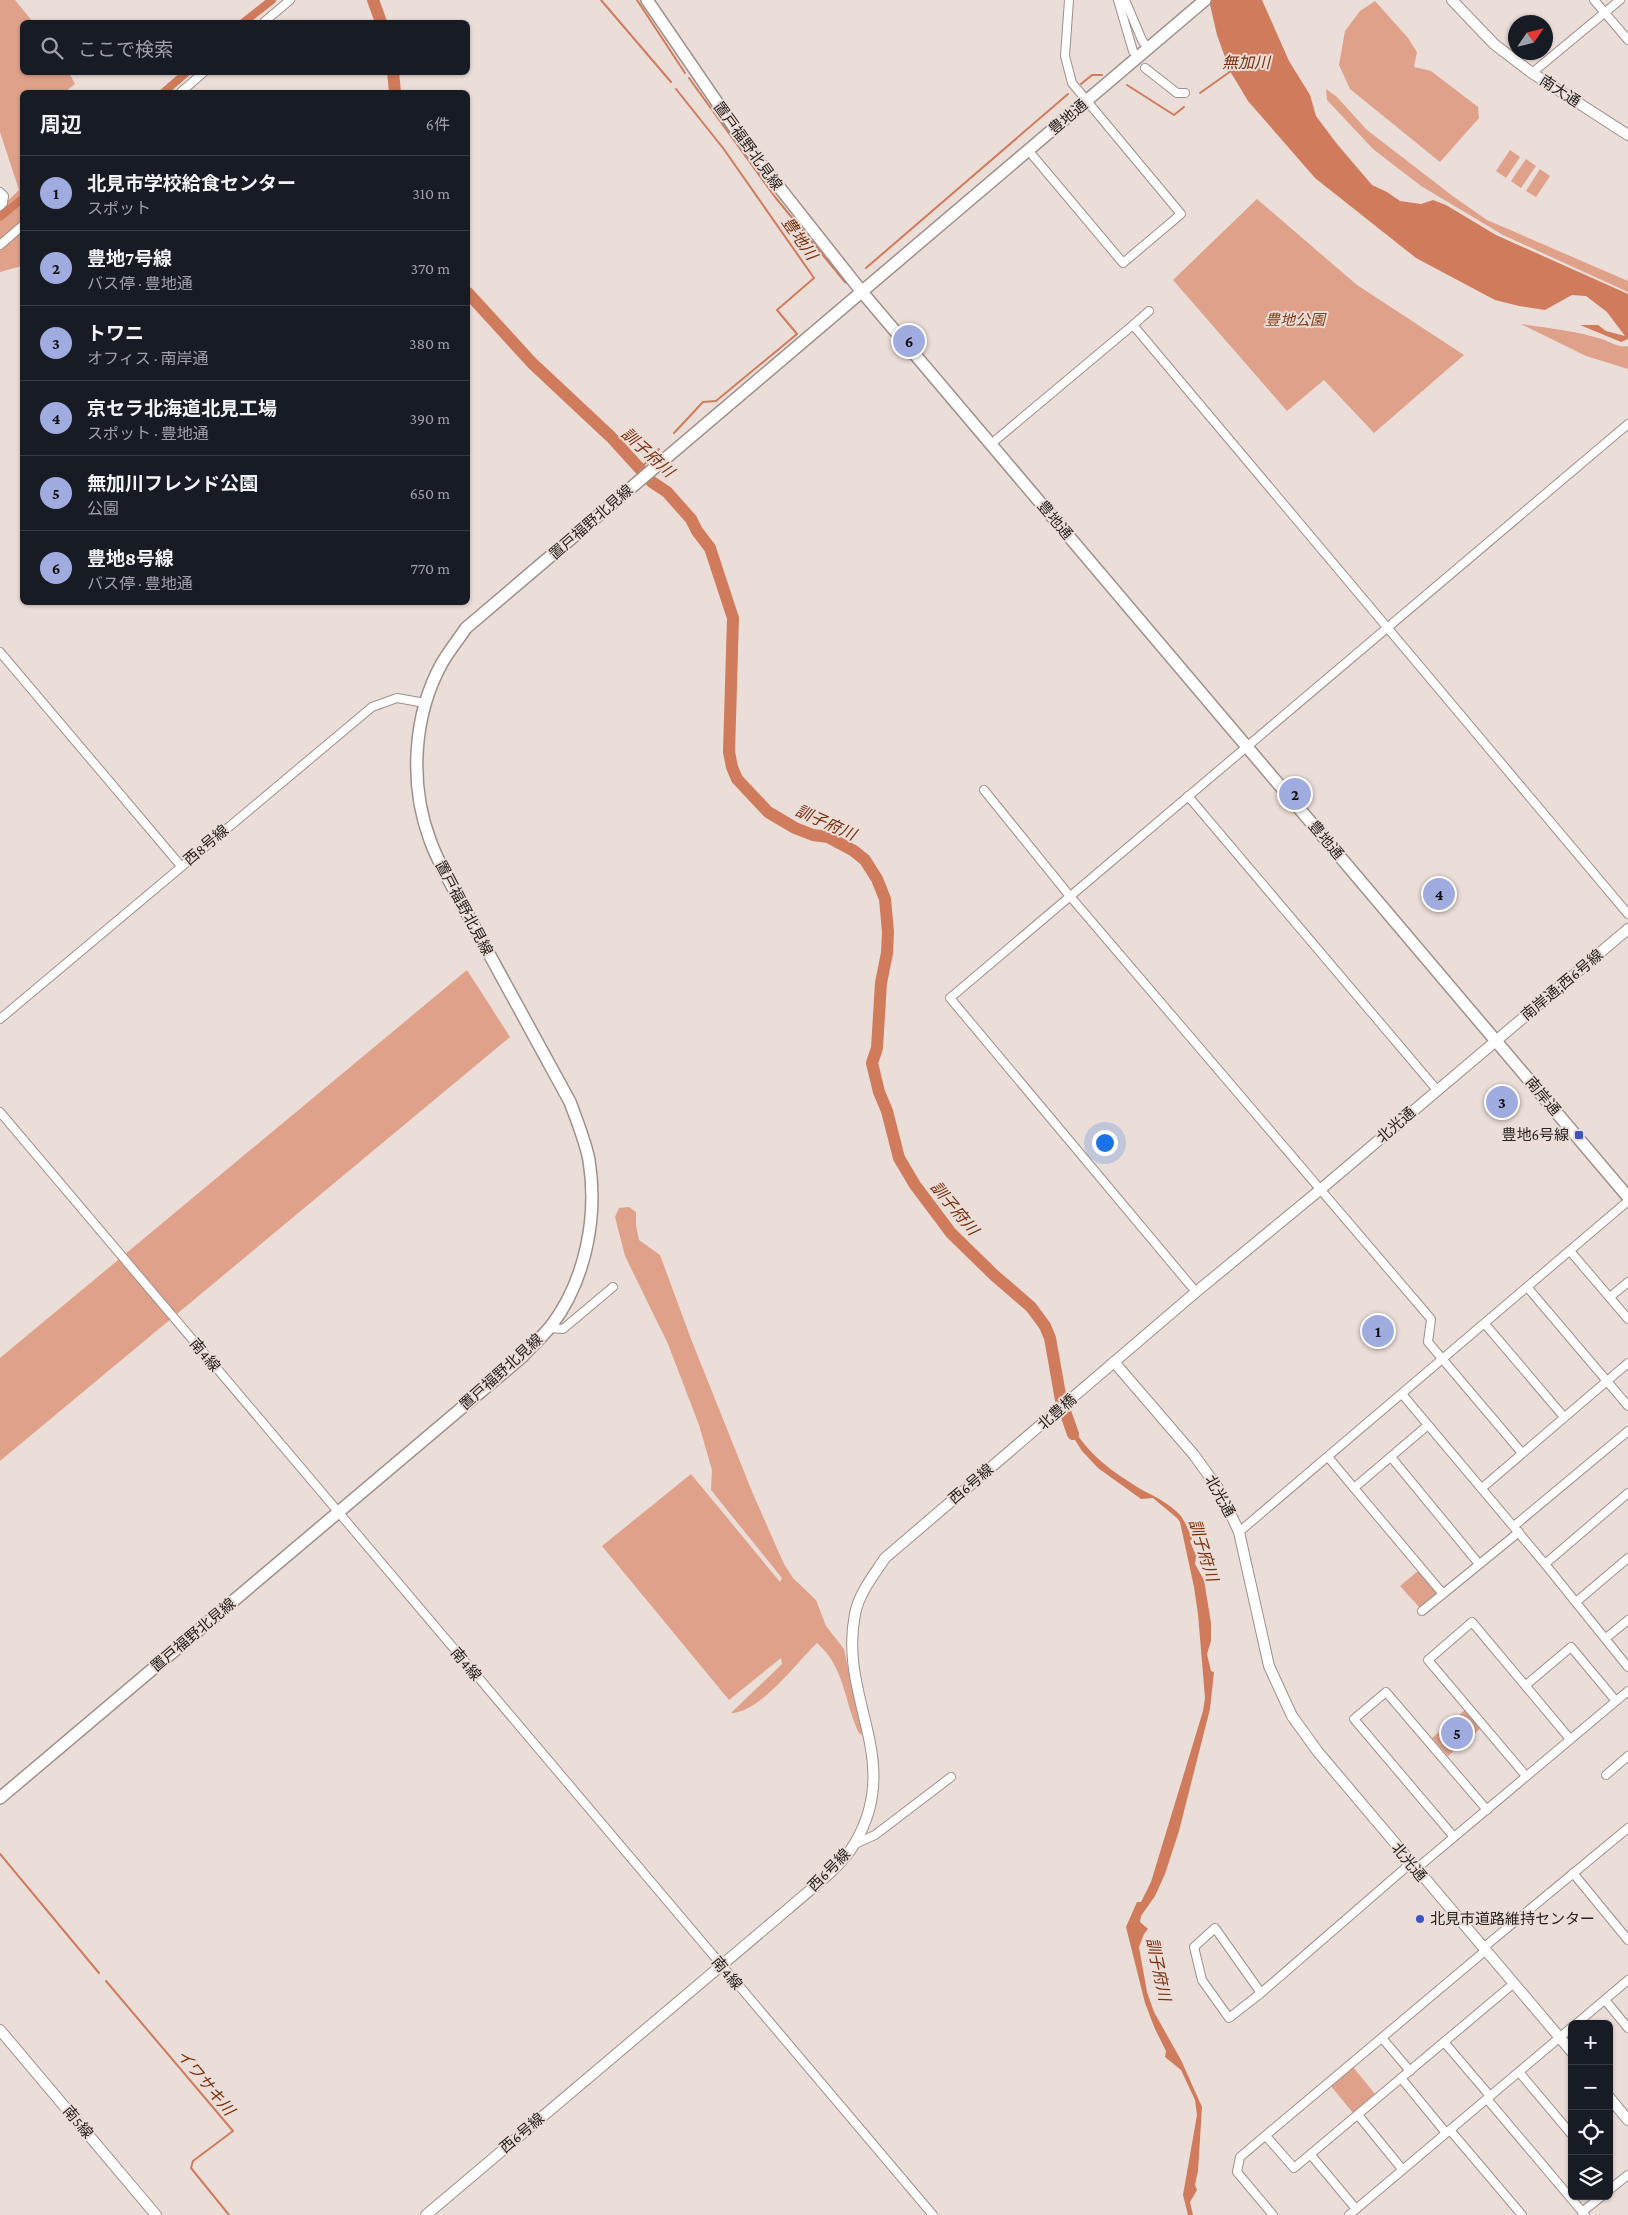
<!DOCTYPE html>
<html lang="ja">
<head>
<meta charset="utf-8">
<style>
  body { margin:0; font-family:"Crimson Pro","Noto Sans JP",serif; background:#20242c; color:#f1f3f6 }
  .controls { position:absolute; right:15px; bottom:15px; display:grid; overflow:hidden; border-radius:8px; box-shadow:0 1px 4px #0004 }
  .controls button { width:45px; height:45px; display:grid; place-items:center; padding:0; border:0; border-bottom:1px solid #363941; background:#171b24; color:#f1f3f6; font:25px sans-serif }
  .compass { position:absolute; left:1508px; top:15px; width:45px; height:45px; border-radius:50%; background:#171b24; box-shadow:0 1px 4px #0004; rotate:55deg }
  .you { position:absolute; left:1104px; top:1142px; width:18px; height:18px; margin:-12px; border:4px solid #fff; border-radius:50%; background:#1a73e8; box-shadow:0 0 0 8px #1a73e833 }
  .badge { display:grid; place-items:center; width:32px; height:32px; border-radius:50%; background:#a0abe0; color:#111; font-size:16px; font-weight:700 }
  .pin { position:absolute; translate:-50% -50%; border:2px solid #fff; box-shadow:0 1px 5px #0006 }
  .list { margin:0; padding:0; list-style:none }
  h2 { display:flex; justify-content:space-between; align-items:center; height:65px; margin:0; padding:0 20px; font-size:21px }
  h2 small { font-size:16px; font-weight:400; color:#9ea1a6 }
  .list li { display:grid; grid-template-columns:32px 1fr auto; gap:15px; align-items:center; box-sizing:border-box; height:75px; padding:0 20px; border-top:1px solid #363941 }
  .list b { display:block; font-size:19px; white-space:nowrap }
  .list p { margin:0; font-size:16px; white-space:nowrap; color:#9ea1a6 }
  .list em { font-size:16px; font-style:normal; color:#9ea1a6 }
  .icon { flex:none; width:28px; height:28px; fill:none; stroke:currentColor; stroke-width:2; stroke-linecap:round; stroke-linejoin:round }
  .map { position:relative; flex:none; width:1628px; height:2215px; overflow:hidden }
  .search { position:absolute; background:#171b24; box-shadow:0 1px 4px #0004; left:20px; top:20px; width:450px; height:55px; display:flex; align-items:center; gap:12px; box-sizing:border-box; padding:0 18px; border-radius:8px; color:#9ea1a6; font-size:19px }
  .panel { position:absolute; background:#171b24; box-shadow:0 1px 4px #0004; left:20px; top:90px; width:450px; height:515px; border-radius:8px }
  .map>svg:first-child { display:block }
  .green { fill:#e0a18a }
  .water { fill:#cf7b5c }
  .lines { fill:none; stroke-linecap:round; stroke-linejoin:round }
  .stream { stroke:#cf7b5c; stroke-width:2 }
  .canal { stroke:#cf7b5c; stroke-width:8 }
  .river { stroke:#cf7b5c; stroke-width:12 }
  .minor-casing { stroke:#9e918c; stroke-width:10 }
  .tertiary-casing { stroke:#9e918c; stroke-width:12 }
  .secondary-casing { stroke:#9e918c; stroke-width:14 }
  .minor { stroke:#fff; stroke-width:8 }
  .tertiary { stroke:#fff; stroke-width:10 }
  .secondary { stroke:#fff; stroke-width:11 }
  .poi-dot { fill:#3e53c6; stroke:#ebddd8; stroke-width:2 }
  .labels { text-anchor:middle; stroke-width:4; stroke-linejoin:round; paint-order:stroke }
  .street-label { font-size:15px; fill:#282321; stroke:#ebddd8 }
  .park-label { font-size:15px; font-style:italic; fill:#853818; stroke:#ebddd8 }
  .poi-label { font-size:15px; fill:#282321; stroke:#ebddd8; text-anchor:end }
  .water-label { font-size:16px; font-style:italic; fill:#792e0c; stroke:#ebddd8 }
</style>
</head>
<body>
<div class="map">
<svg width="1628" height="2215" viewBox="0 0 1628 2215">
  <rect width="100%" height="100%" fill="#ebddd8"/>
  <g class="green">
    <path d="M 0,0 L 15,0 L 33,22 L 22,22 L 22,72 L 69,73 L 75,84 L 65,92 L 22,92 L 22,266 L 0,272 L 0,208 L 19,190 L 0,132 Z"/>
    <path d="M 1375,1 L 1408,38 L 1417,52 L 1414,67 L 1431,71 L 1478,107 L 1479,118 L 1440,162 L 1350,89 L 1339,65 L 1345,31 L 1360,11 Z"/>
    <path d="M 1326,89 L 1337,97 L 1367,130 L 1454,197 L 1487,220 L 1628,281 L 1628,292 L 1503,235 L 1421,186 L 1373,149 L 1327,100 Z"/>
    <path d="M 1510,150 L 1520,157 L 1506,178 L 1496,171 Z"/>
    <path d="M 1526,159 L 1536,166 L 1521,188 L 1511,181 Z"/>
    <path d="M 1540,169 L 1550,176 L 1536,197 L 1526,191 Z"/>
    <path d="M 1257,199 L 1357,285 L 1464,355 L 1374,433 L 1324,380 L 1287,411 L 1173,280 Z"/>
    <path d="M 1521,324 C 1548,328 1576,331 1602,339 C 1610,342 1619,348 1628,346 L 1628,369 L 1586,356 Z"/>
    <path d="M 467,970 L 510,1037 L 0,1461 L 0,1358 Z"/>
    <path d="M 629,1207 L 636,1212 L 636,1225 L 639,1240 L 660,1255 L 691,1339 L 753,1494 L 784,1564 L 793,1578 L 816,1600 L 826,1626 L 844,1649 L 858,1716 L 864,1736 L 859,1733 C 844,1702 845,1667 817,1643 C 796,1663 760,1713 731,1713 L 782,1664 L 781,1658 L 729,1700 L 602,1546 L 691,1474 L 780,1582 L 782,1578 L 711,1490 L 712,1470 L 699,1425 L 668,1344 L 625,1256 L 615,1217 L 619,1208 Z"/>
    <path d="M 1418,1571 L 1437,1594 L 1420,1608 L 1400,1586 Z"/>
    <path d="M 1465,1710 L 1481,1728 L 1448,1756 L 1432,1738 Z"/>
    <path d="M 1353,2067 L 1375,2094 L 1353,2113 L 1331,2086 Z"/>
  </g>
  <g class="water">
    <path d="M 1209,0 L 1262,0 L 1289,61 L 1310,95 L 1316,116 L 1337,144 L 1372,185 L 1387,192 L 1400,201 L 1421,204 L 1433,200 L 1446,205 L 1496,235 L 1628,294 L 1628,339 L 1621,342 L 1580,325 L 1598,325 L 1606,331 L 1625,336 L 1607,312 L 1586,296 L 1572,295 L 1545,310 L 1519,306 L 1495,300 L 1416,258 L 1315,178 L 1248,101 L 1230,71 L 1217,35 Z"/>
    <path d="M 1068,1417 C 1083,1452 1112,1472 1144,1491 C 1156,1497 1170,1504 1180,1515 C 1185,1521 1189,1531 1192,1539 L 1190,1541 L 1196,1556 L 1195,1564 L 1204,1580 L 1211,1623 L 1211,1641 L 1207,1654 L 1211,1671 L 1214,1672 L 1210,1709 L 1179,1831 L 1165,1874 L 1155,1896 L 1141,1916 L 1140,1922 L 1148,1929 L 1144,1934 L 1139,1947 L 1147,1992 L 1154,2012 L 1181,2060 L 1202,2107 L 1198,2171 L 1195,2185 L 1197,2190 L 1190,2202 L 1193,2215 L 1188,2215 L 1183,2195 L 1197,2115 L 1195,2100 L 1181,2070 L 1165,2057 L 1166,2051 L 1155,2029 L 1145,2003 L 1126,1927 L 1137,1902 L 1141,1902 L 1151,1882 L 1203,1711 L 1205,1698 L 1198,1614 L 1194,1587 L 1180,1522 L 1177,1518 L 1153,1498 L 1141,1499 L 1098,1468 L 1082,1451 L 1063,1421 Z"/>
  </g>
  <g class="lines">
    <g class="stream">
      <path d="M 601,0 L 671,82"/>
      <path d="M 637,0 L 685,73"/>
      <path d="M 689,78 L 775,197 L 845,282 L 848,283"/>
      <path d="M 1081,84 L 1092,75 L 1102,75"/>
      <path d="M 1127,85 L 1174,115 L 1184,107"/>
      <path d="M 1200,93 L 1231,71"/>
      <path d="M 866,268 L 1068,94"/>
      <path d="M 674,433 L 703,402 L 716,401 L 797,334 L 777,310 L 814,278 L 723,148 L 676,89"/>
      <path d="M 640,469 L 659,449"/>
      <path d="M 0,1854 L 99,1973"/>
      <path d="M 106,1981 L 233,2131 L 193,2161 L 191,2168 L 229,2215"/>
    </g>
    <g class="canal">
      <path d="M 244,22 L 272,0"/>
      <path d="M 164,92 L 187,72"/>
      <path d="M 0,217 L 22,199"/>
    </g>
    <g class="river">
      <path d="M 373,0 L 381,22"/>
      <path d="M 393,72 L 395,92"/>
      <path d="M 468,293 L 532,363 L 611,437 L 652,482 L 667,492 L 691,519 L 697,531 L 710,548 L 733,618 L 729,752 L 732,767 L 737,779 L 768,812 L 795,828 L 813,835 L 828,837 L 854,851 L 865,860 L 877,879 L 885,899 L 888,932 L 887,953 L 881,983 L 877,1048 L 872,1063 L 879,1092 L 887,1111 L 899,1158 L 915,1185 L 951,1233 L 994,1275 L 1031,1307 L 1045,1326 L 1050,1338 L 1061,1400 L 1073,1434"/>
    </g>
    <g class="minor-casing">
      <g id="minor">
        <path d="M 1118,0 L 1133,51"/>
        <path d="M 1125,0 L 1142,40 L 1148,49"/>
        <path d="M 1594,0 L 1628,40"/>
        <path d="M 264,22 L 290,0"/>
        <path d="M 1145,68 L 1177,93 L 1185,93"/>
        <path d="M 1532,73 L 1620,0"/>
        <path d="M 181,92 L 204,72"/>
        <path d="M 1028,150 L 1123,263 L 1181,214 L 1072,83 L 1065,56 L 1069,0"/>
        <path d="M 0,192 L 4,196 L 3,203 L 0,206"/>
        <path d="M 0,245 L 22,226"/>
        <path d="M 1133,325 L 1149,311"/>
        <path d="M 991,444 L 1133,325 L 1628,914"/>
        <path d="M 0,652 L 181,866"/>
        <path d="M 984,790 L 1069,895 L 1431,1319 L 1428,1342 L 1522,1453"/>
        <path d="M 1188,796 L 1437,1090"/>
        <path d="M 0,1019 L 372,707 L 397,698 L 425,703"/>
        <path d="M 0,1112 L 933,2215"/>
        <path d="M 1570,1251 L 1628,1319"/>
        <path d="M 1528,1288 L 1628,1406"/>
        <path d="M 1196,1292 L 950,998 L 1628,424"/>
        <path d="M 1610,1297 L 1628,1282"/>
        <path d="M 1485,1324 L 1564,1417"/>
        <path d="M 550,1328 L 563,1329 L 613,1287"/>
        <path d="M 1402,1394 L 1545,1564 L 1628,1667"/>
        <path d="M 1328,1457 L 1443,1594"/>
        <path d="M 1391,1457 L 1479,1564"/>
        <path d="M 1354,1488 L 1428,1425"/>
        <path d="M 1482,1488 L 1628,1363"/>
        <path d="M 1514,1526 L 1628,1431"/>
        <path d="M 1239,1532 L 1628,1201"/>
        <path d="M 1545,1564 L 1628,1493"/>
        <path d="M 1576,1602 L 1628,1558"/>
        <path d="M 1422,1611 L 1519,1532"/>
        <path d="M 1606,1638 L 1628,1620"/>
        <path d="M 1526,1685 L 1571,1647 L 1616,1701"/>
        <path d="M 1606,1775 L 1628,1756"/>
        <path d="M 1526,1776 L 1428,1660 L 1472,1622 L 1570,1739"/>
        <path d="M 1454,1837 L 1354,1719 L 1386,1692 L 1487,1810"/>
        <path d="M 855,1844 L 875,1835 L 951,1777"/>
        <path d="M 1416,1869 L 1628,1691"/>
        <path d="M 1573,1873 L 1628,1940"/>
        <path d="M 1483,1948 L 1628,1828"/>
        <path d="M 1261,1993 L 1215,1928 L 1194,1947 L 1202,1980 L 1229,2018 L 1261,1993 L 1411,1863"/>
        <path d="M 1605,2000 L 1628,2028"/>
        <path d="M 1576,2024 L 1628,1980"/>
        <path d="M 1382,2038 L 1410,2071"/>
        <path d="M 1444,2042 L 1490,2096"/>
        <path d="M 1519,2072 L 1572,2135"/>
        <path d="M 1401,2078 L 1446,2133"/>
        <path d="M 1487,2099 L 1585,2215"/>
        <path d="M 1358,2115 L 1402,2169"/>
        <path d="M 1450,2130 L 1522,2215"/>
        <path d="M 1266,2136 L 1294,2168 L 1513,1984"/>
        <path d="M 1311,2155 L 1356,2209"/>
        <path d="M 1609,2190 L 1628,2175"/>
        <path d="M 1582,2212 L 1602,2196"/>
        <path d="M 1273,2215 L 1237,2172 L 1240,2157 L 1485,1951"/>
        <path d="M 1349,2215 L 1572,2027"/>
      </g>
    </g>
    <g class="tertiary-casing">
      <g id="tertiary">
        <path d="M 1452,0 L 1494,44 L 1532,73 L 1628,135"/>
        <path d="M 1114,1362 L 1194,1455 L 1220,1491 L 1239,1532 L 1269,1666 L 1292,1716 L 1318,1752 L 1572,2052"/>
        <path d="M 0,2030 L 156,2215"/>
        <path d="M 1609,2097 L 1628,2120"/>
        <path d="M 426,2215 L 788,1909 C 810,1889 840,1869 855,1843 C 904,1759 838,1699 855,1614 C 859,1593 874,1575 885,1558 L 1196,1292 L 1321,1189 L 1628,929"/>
      </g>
    </g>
    <g class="secondary-casing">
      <g id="secondary">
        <path d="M 647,0 L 749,149 L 862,292 L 1628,1197"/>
        <path d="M 0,1798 L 522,1357 C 531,1347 542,1337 551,1326 C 586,1280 598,1216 589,1160 C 585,1140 577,1121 570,1102 L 446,875 C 440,863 434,852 430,840 C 409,784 413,715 442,663 C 449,651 458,640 466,628 L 1205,0"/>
      </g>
    </g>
    <use href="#minor" class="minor"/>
    <use href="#tertiary" class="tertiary"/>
    <use href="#secondary" class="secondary"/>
  </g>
  <g class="poi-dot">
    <rect x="1574" y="1130" width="10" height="10" rx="2.5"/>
    <circle cx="1420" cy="1919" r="5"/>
  </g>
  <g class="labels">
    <g class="street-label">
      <text transform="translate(1560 91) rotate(33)" y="5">南大通</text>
      <text transform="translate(1068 117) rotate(-40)" y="5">豊地通</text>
      <text transform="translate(748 146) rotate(54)" y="5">置戸福野北見線</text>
      <text transform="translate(1055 520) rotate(50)" y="5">豊地通</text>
      <text transform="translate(591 522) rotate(-41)" y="5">置戸福野北見線</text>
      <text transform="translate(1326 840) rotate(50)" y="5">豊地通</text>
      <text transform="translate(206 845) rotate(-40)" y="5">西8号線</text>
      <text transform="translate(464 908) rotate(62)" y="5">置戸福野北見線</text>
      <text transform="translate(1562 985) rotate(-40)" y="5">南岸通;西6号線</text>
      <text transform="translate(1543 1096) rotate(50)" y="5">南岸通</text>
      <text transform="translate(1396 1125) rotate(-41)" y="5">北光通</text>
      <text transform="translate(205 1355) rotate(50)" y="5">南4線</text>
      <text transform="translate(501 1372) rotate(-42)" y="5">置戸福野北見線</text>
      <text transform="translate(1057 1412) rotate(-41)" y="5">北豊橋</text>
      <text transform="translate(971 1484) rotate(-40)" y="5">西6号線</text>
      <text transform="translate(1220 1496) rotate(61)" y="5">北光通</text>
      <text transform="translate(193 1635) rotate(-40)" y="5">置戸福野北見線</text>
      <text transform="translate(466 1664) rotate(50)" y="5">南4線</text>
      <text transform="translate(1409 1862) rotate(50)" y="5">北光通</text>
      <text transform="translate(829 1870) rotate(-45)" y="5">西6号線</text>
      <text transform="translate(727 1973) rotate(50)" y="5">南4線</text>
      <text transform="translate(78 2122) rotate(50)" y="5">南5線</text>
      <text transform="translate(522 2133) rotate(-40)" y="5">西6号線</text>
    </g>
    <g class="park-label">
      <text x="1295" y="325">豊地公園</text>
    </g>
    <g class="poi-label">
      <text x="1569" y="1140">豊地6号線</text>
      <text x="1430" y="1924" text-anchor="start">北見市道路維持センター</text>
    </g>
    <g class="water-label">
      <text x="1246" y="68">無加川</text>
      <text transform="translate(800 238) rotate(55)" y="6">豊地川</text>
      <text transform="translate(648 452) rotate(42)" y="6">訓子府川</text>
      <text transform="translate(826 822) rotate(24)" y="6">訓子府川</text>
      <text transform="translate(955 1208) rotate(50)" y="6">訓子府川</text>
      <text transform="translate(1204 1550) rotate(73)" y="6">訓子府川</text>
      <text transform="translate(1159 1969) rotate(78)" y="6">訓子府川</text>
      <text transform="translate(206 2082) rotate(50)" y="6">イワサキ川</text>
    </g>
  </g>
</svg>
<div class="controls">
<button>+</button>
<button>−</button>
<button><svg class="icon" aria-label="locate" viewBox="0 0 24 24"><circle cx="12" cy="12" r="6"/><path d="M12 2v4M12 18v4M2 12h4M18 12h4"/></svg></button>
<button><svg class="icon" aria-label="layers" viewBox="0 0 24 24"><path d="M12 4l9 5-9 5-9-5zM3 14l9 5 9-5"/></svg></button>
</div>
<svg class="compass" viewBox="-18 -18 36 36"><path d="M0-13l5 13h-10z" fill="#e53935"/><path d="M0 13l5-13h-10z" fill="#9ea1a6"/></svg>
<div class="you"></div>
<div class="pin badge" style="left:1378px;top:1331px">1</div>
<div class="pin badge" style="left:1295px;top:794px">2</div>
<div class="pin badge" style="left:1502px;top:1102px">3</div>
<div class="pin badge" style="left:1439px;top:894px">4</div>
<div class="pin badge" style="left:1457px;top:1733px">5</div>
<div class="pin badge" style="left:909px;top:341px">6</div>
<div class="search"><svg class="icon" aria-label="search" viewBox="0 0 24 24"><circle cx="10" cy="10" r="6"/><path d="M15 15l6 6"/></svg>ここで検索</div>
<section class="panel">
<h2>周辺<small>6件</small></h2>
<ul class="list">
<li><span class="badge">1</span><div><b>北見市学校給食センター</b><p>スポット</p></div><em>310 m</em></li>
<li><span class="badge">2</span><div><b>豊地7号線</b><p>バス停 · 豊地通</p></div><em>370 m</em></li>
<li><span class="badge">3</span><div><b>トワニ</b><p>オフィス · 南岸通</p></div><em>380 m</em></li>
<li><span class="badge">4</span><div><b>京セラ北海道北見工場</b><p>スポット · 豊地通</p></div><em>390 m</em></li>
<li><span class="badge">5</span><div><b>無加川フレンド公園</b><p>公園</p></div><em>650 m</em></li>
<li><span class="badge">6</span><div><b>豊地8号線</b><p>バス停 · 豊地通</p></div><em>770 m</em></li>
</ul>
</section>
</div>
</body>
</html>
